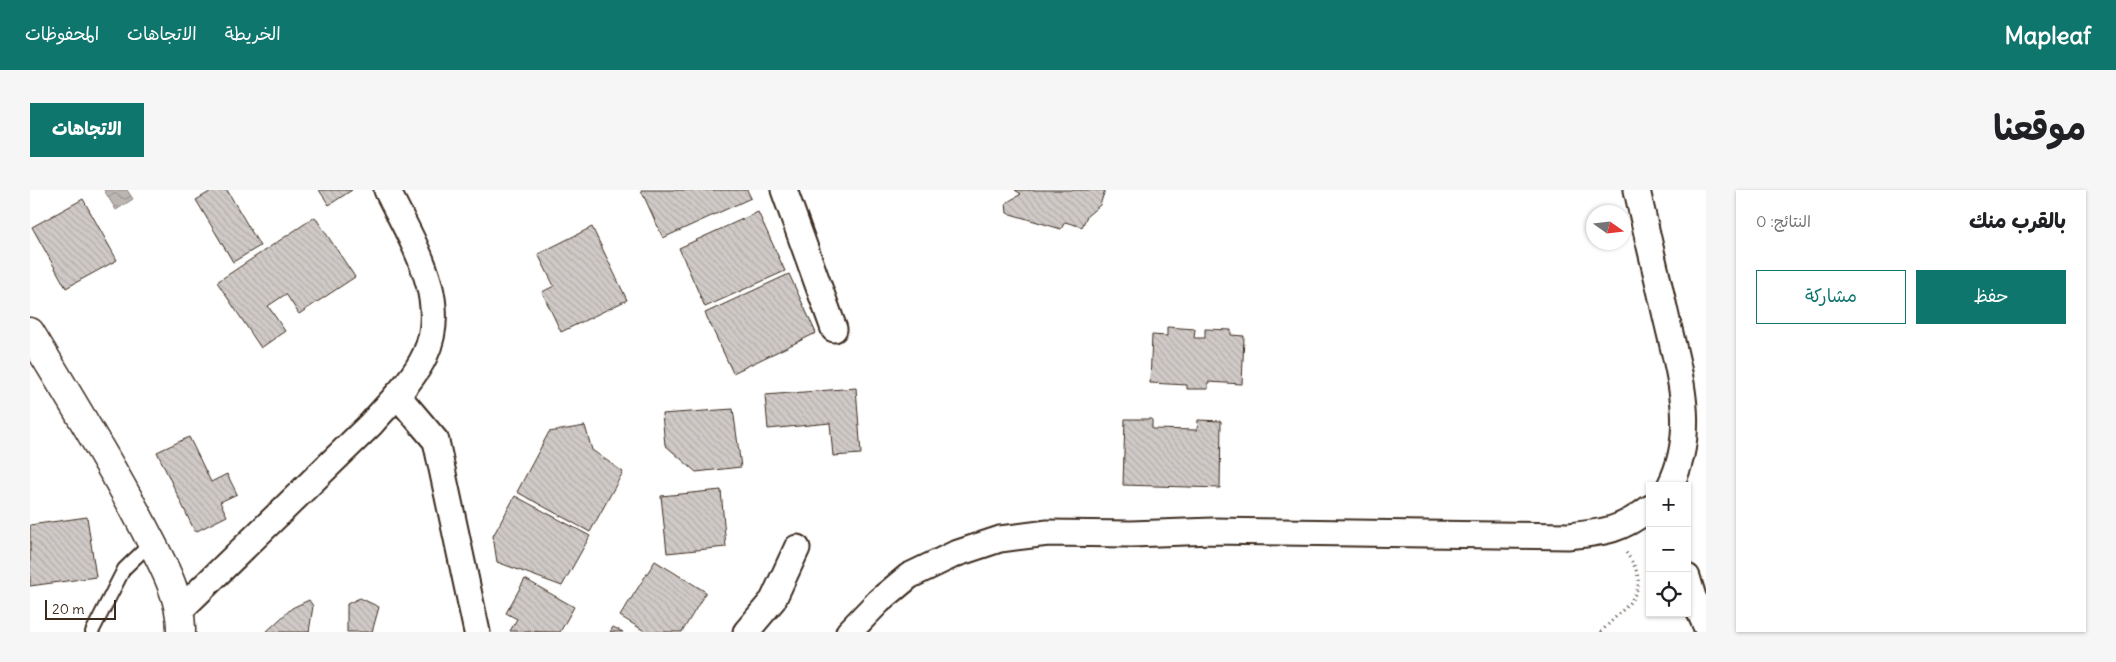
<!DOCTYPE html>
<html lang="ar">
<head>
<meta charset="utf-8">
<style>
  body { margin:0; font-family:Delius,"Playpen Sans Arabic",sans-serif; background:#f6f6f6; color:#202124; direction:rtl }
  .controls { position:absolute; right:15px; bottom:15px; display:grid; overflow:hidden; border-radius:0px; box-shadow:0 1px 4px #0004 }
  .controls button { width:45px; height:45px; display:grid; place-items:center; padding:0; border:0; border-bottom:1px solid #e0e0e0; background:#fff; color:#202124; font:25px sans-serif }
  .compass { position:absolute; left:1556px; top:15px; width:45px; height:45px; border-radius:50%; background:#fff; box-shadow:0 1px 4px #0004; rotate:104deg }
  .scale { position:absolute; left:15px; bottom:12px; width:71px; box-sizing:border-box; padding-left:5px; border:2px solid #3b2a1e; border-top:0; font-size:14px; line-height:18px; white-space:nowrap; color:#3b2a1e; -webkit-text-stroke:4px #fff; paint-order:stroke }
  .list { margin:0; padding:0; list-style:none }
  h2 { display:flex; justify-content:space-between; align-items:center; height:65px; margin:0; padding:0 20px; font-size:21px }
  h2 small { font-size:16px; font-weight:400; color:#757577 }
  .actions { display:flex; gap:10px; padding:15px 20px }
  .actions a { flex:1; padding:11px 0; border:1px solid #0f766e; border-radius:0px; text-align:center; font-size:18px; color:#0f766e }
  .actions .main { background:#0f766e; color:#fff }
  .icon { flex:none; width:28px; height:28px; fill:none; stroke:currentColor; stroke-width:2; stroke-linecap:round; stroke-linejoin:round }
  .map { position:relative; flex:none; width:1676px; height:442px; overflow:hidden; direction:ltr; border-radius:0px }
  header { display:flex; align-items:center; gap:30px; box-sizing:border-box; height:70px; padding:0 25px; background:#0f766e; color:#fff }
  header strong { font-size:24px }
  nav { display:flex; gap:28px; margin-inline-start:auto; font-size:18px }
  .intro { display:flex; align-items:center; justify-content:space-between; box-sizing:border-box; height:120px; padding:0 30px }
  h1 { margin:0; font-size:35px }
  .button { padding:12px 22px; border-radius:0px; background:#0f766e; color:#fff; font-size:18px; font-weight:700 }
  main { display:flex; gap:30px; padding:0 30px }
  aside { flex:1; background:#fff; border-radius:0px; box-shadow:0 1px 4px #0004 }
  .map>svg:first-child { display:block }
  .water { fill:url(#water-waves); stroke:#887e77 }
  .building { fill:url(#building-back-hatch); stroke:#3b2a1e }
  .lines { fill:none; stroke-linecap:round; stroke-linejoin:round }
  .service-casing { stroke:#3b2a1e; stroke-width:16 }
  .minor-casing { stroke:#3b2a1e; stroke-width:29 }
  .tertiary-casing { stroke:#3b2a1e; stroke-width:31 }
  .path { stroke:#3b2a1e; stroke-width:3; stroke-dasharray:1 4; stroke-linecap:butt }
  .service { stroke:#fff; stroke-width:12 }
  .minor { stroke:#fff; stroke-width:25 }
  .tertiary { stroke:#fff; stroke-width:28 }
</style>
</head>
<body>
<header>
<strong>Mapleaf</strong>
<nav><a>الخريطة</a><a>الاتجاهات</a><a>المحفوظات</a></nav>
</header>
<div class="intro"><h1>موقعنا</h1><a class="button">الاتجاهات</a></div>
<main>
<aside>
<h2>بالقرب منك<small>النتائج: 0</small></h2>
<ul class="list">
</ul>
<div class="actions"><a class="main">حفظ</a><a>مشاركة</a></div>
</aside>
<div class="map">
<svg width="1676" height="442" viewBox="0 0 1676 442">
  <defs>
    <pattern id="water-waves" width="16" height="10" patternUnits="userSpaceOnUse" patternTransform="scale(1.25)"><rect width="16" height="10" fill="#bcb6b3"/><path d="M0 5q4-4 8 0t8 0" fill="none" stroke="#9a9491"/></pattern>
    <pattern id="building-back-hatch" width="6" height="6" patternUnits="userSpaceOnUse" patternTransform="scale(1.25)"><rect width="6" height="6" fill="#cfcac7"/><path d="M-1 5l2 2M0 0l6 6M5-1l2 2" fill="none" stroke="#b3aeaa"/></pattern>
  </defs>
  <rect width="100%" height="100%" fill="#fff"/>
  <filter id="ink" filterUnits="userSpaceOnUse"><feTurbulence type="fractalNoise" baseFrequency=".02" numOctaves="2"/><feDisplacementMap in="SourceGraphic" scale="10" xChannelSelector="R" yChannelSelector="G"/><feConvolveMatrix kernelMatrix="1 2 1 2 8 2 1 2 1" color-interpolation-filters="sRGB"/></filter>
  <g filter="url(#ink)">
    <path class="water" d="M 74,0 L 97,0 L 103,9 L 86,20 Z"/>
    <g class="building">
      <path d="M 183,0 L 197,0 L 230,56 L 203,72 L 166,10 Z"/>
      <path d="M 289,0 L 322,0 L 299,15 Z"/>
      <path d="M 611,0 L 717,0 L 721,8 L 633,48 Z"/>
      <path d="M 985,0 L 1075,0 L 1070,15 L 1057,26 L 1052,37 L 1035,32 L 1031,39 L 977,23 L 976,13 L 991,4 Z"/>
      <path d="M 53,9 L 87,70 L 36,98 L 2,37 Z"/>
      <path d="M 728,22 L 755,81 L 675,117 L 649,58 Z"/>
      <path d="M 285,27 L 325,87 L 269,124 L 256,104 L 238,116 L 255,141 L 231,158 L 187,92 Z"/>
      <path d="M 562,37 L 597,110 L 531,142 L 512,102 L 524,96 L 508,64 Z"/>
      <path d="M 759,84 L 786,143 L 703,183 L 675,123 Z"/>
      <path d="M 1137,137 L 1165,139 L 1164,148 L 1175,148 L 1175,139 L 1201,140 L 1201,145 L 1214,146 L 1212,194 L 1178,192 L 1178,199 L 1157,199 L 1157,195 L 1120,193 L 1122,145 L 1137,146 Z"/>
      <path d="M 826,198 L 831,264 L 803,266 L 800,233 L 738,239 L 735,205 Z"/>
      <path d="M 703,219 L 711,277 L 666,282 L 635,255 L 632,224 Z"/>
      <path d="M 1095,229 L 1122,229 L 1122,239 L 1167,240 L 1168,230 L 1191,231 L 1190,298 L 1093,295 Z"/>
      <path d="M 555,236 L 562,260 L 593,282 L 560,342 L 487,302 L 519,242 Z"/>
      <path d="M 159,247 L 181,292 L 197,284 L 207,304 L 190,312 L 197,326 L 165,342 L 127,262 Z"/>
      <path d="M 691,300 L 696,357 L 637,363 L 631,306 Z"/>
      <path d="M 485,306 L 560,346 L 532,396 L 467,372 L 463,346 Z"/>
      <path d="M 57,327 L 66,387 L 0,396 L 0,335 Z"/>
      <path d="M 625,371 L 676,402 L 652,442 L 616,442 L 590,426 Z"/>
      <path d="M 495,389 L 544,417 L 530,442 L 480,441 L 487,429 L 476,423 Z"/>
      <path d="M 330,408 L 349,417 L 342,442 L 317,442 L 317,414 Z"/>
      <path d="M 279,410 L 283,416 L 279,442 L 236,442 L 262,418 Z"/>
      <path d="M 583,437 L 593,442 L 580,442 Z"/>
    </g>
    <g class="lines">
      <g class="service-casing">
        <path id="service" d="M 62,442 L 94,379 L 121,353"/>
      </g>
      <g class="minor-casing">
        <g id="minor">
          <path d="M 754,0 L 804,139"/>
          <path d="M 1607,0 C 1616,41 1626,81 1635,122 C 1648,180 1669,239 1640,296"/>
          <path d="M 367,205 L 406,251 L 447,442"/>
          <path d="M 1657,387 L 1663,407 L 1676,436"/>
          <path d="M 149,421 L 341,234 C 359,213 383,191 395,165 C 421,109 381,50 357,0"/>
          <path d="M 716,442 L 743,410 L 767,358"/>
          <path d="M 819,442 L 849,411 L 879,386 L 925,364 L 970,349 L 1018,343 L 1101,344 L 1183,341 L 1538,346 C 1575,342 1590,341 1620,318"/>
        </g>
      </g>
      <g class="tertiary-casing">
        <path id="tertiary" d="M 0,142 C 38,205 77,267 111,332 C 128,366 152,404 151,442"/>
      </g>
      <path class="path" d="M 1571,442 C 1598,412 1626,401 1594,360"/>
      <use href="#service" class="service"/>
      <use href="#minor" class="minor"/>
      <use href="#tertiary" class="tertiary"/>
    </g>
  </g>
</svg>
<div class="controls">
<button>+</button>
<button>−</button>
<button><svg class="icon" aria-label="locate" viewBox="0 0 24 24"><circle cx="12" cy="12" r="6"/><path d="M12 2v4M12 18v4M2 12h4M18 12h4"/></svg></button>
</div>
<svg class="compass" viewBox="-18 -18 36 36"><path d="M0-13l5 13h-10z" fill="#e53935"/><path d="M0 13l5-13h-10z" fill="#757577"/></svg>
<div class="scale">20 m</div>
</div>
</main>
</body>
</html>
